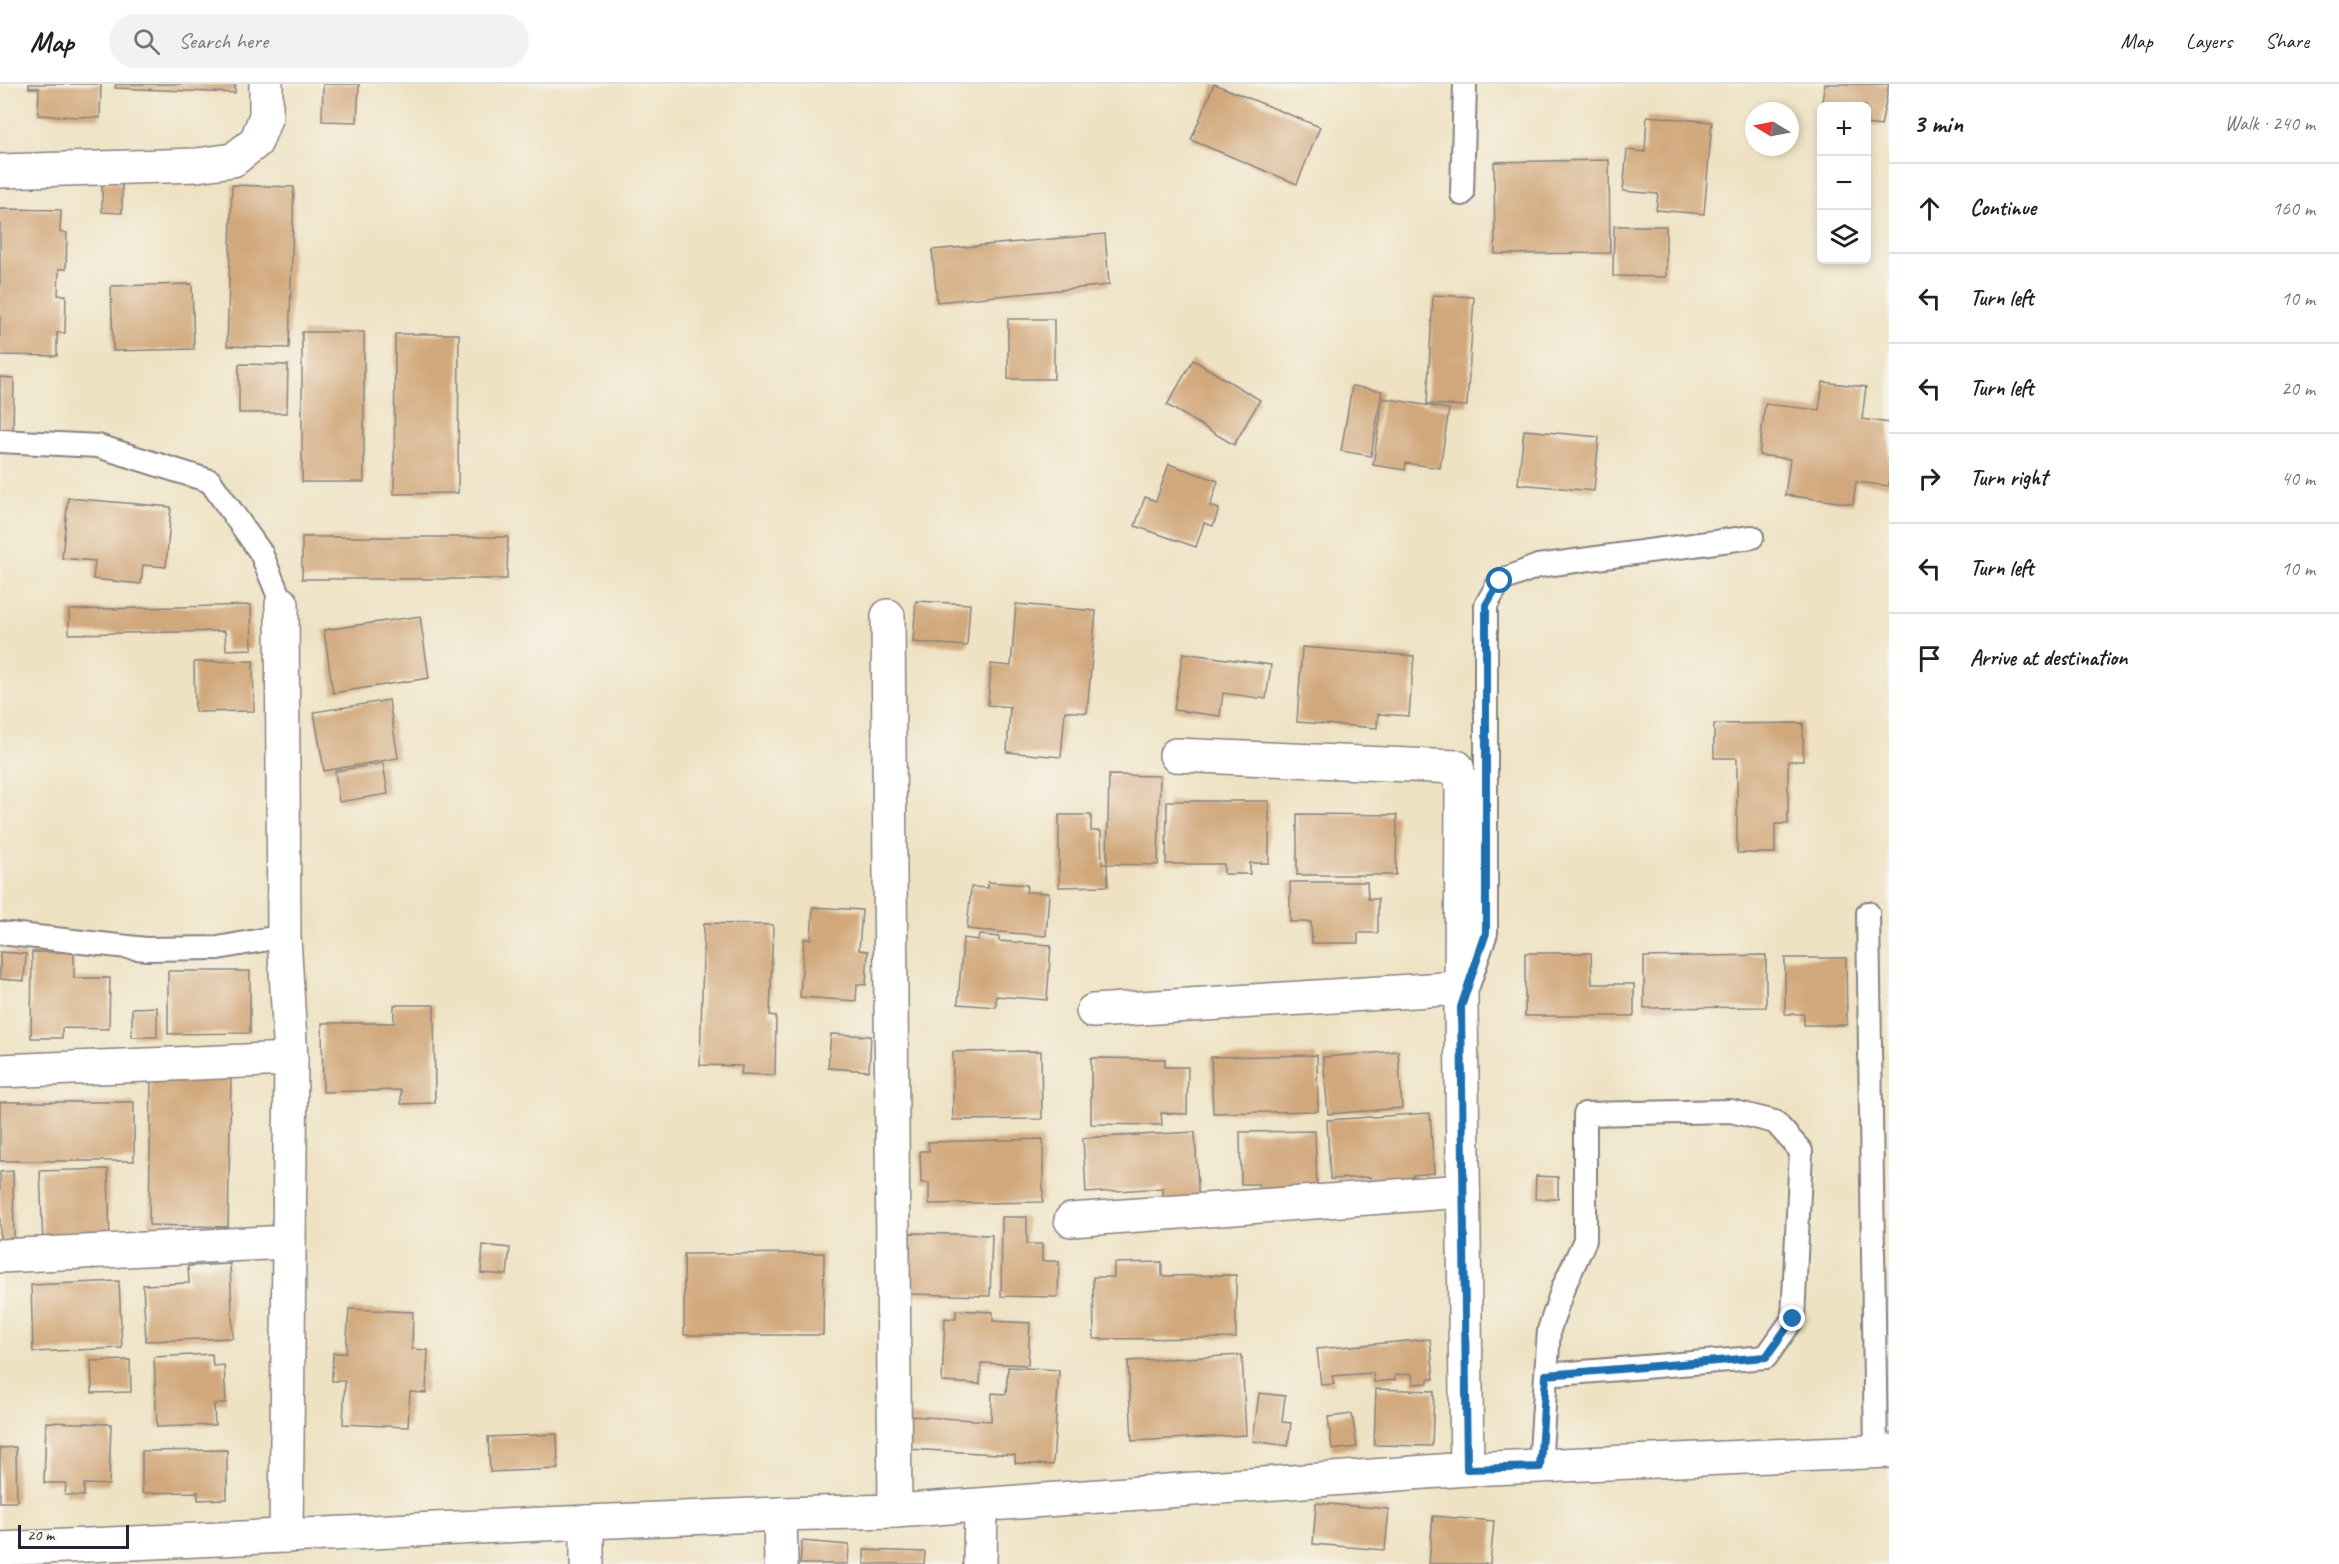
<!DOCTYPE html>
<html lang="en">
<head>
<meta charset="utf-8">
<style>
  body { margin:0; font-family:Caveat,sans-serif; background:#f2f2f2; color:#202124 }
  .controls { position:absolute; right:18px; top:18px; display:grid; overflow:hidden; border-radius:9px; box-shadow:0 3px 9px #0003 }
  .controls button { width:54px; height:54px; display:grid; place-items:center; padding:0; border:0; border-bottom:2px solid #e0e0e0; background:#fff; color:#202124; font:30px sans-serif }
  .compass { position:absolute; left:1745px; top:18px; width:54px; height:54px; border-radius:50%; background:#fff; box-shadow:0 3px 9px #0003; rotate:280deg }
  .scale { position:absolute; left:18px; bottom:15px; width:111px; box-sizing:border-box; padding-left:6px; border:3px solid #22223b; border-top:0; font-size:16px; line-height:21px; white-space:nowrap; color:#22223b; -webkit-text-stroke:4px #f7f3e8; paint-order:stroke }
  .stop { position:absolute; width:18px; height:18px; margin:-14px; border:4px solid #1f6fb2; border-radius:50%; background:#fff }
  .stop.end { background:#1f6fb2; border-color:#fff; box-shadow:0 2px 6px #0008 }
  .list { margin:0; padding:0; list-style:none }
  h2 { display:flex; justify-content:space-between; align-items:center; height:78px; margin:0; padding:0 24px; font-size:26px }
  h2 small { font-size:20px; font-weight:400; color:#757577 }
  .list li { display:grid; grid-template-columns:39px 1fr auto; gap:18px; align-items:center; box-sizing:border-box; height:90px; padding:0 24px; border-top:2px solid #e0e0e0 }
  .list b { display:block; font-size:22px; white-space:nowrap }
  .list em { font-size:20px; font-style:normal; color:#757577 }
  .icon { flex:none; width:33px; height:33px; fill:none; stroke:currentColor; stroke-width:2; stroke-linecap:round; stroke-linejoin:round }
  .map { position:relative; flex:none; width:1889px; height:1480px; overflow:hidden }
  header { display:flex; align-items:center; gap:36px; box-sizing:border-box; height:84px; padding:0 30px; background:#fff; border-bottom:2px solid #e0e0e0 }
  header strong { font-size:28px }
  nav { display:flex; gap:33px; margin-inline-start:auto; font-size:21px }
  .search { width:420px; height:54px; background:#f2f2f2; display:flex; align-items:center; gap:15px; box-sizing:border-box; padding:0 21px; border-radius:33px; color:#757577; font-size:22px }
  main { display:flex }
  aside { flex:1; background:#fff }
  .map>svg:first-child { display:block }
  .building { fill:#d1a87c }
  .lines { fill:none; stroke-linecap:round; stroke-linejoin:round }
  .service-casing { stroke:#88827f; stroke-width:26 }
  .minor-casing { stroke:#88827f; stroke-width:36 }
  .service { stroke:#fff; stroke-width:22 }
  .minor { stroke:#fff; stroke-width:33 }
  .route { stroke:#1f6fb2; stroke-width:8 }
</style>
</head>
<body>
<header>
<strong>Map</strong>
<div class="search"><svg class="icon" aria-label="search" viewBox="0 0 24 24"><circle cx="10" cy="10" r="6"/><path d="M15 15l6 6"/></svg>Search here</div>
<nav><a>Map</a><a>Layers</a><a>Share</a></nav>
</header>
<main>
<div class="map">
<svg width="1889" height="1480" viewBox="0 0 1889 1480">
  <rect width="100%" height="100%" fill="#f7f3e8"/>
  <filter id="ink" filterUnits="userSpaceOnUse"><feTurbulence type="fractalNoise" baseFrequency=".0167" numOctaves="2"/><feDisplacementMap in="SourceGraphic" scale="12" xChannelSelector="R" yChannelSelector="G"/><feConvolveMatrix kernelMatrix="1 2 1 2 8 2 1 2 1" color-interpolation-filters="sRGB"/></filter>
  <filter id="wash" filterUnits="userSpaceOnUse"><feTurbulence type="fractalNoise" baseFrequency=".008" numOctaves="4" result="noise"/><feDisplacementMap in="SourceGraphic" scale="24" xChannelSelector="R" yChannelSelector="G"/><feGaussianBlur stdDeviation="1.35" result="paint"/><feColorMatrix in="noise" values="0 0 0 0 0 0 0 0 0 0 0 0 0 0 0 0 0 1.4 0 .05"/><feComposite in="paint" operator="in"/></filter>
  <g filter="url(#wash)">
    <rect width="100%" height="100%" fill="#eee2c3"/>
    <g id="blocks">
      <g class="building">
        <path d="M 29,0 L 101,0 L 100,34 L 38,31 L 39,4 L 29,4 Z"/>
        <path d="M 116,0 L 235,0 L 235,9 L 115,4 Z"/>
        <path d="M 323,0 L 359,0 L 357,38 L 322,37 Z"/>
        <path d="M 1214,0 L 1320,43 L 1297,100 L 1191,56 Z"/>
        <path d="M 1825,0 L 1889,0 L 1881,42 L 1866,40 L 1866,22 L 1821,22 Z"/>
        <path d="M 1647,32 L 1712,38 L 1704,130 L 1656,126 L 1658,110 L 1623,107 L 1627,66 L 1645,68 Z"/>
        <path d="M 1609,76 L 1610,169 L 1495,170 L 1494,78 Z"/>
        <path d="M 102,98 L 122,99 L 122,129 L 102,128 Z"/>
        <path d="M 232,101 L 294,103 L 289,264 L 227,262 Z"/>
        <path d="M 0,125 L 61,126 L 60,148 L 67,149 L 66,185 L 59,185 L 58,211 L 66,211 L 65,249 L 57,249 L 57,272 L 0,271 Z"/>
        <path d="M 1614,142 L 1666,142 L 1666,193 L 1613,192 Z"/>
        <path d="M 1105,150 L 1109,201 L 937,218 L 932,166 Z"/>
        <path d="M 192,200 L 194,265 L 113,267 L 111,202 Z"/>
        <path d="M 1433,211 L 1474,213 L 1467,322 L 1427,320 Z"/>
        <rect x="1008" y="235" width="46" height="60"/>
        <rect x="302" y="248" width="62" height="150"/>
        <path d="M 395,250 L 459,250 L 458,409 L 394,410 Z"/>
        <path d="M 1193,276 L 1260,316 L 1234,361 L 1167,321 Z"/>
        <path d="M 239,280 L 288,281 L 287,329 L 239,329 Z"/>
        <path d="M 0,293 L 14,294 L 13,345 L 0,345 Z"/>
        <path d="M 1823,298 L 1866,303 L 1862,335 L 1889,339 L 1889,402 L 1856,398 L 1853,420 L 1785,411 L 1790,375 L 1759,371 L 1765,320 L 1819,326 Z"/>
        <path d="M 1352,302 L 1382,307 L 1371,372 L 1341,367 Z"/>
        <path d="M 1383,314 L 1449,325 L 1440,384 L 1406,379 L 1405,386 L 1373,381 Z"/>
        <path d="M 1524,346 L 1599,353 L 1594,407 L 1518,400 Z"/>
        <path d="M 1169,380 L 1218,397 L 1210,422 L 1219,425 L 1213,442 L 1204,439 L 1196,463 L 1135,442 L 1145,413 L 1156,417 Z"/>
        <path d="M 68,414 L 171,423 L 166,483 L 143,481 L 141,500 L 93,495 L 95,477 L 62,474 Z"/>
        <path d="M 302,453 L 508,453 L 507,495 L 302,495 Z"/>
        <path d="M 916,517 L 970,520 L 967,562 L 913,558 Z"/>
        <path d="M 1016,520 L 1096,527 L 1087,629 L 1065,627 L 1061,673 L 1007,668 L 1010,623 L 988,621 L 991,580 L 1011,582 Z"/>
        <path d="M 251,521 L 252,565 L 226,566 L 225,547 L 69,550 L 69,526 Z"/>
        <path d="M 420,532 L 429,594 L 333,609 L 324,546 Z"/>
        <path d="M 1302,563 L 1414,572 L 1409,632 L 1378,630 L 1377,644 L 1297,638 Z"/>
        <path d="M 1183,569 L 1271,581 L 1266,615 L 1223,609 L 1220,632 L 1174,626 Z"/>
        <path d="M 253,577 L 254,627 L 195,628 L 194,578 Z"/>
        <path d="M 389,616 L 398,674 L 324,687 L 314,628 Z"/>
        <path d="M 1803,639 L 1803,677 L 1788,677 L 1788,740 L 1775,740 L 1775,769 L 1737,769 L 1737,674 L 1714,674 L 1714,640 Z"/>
        <path d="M 383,679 L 388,710 L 339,718 L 335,687 Z"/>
        <path d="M 1109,691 L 1160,692 L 1158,781 L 1107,780 Z"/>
        <path d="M 1167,717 L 1269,717 L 1269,779 L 1250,779 L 1250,790 L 1224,790 L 1224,780 L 1166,780 Z"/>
        <path d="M 1297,730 L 1397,731 L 1396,791 L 1297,791 Z"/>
        <path d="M 1059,731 L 1091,731 L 1091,747 L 1101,747 L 1102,780 L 1107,780 L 1108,802 L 1059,803 Z"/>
        <path d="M 988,798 L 1027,801 L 1026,808 L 1049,809 L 1046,852 L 967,845 L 971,803 L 988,804 Z"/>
        <path d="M 1290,798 L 1367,798 L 1368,815 L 1378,815 L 1378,849 L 1358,849 L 1358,859 L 1312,859 L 1311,838 L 1290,838 Z"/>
        <path d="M 813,823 L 862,826 L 859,866 L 868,867 L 866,901 L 857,900 L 856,917 L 800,913 L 804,855 L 811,855 Z"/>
        <path d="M 704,839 L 773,841 L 770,931 L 776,932 L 775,991 L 741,990 L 742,982 L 700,981 Z"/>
        <path d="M 979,851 L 999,853 L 999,857 L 1051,861 L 1047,916 L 996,912 L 996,923 L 958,920 L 963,854 L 978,856 Z"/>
        <path d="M 0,868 L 26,870 L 24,897 L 0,895 Z"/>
        <path d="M 32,868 L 74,868 L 74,894 L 110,894 L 109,945 L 62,944 L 62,954 L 31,954 Z"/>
        <path d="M 1525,869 L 1591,869 L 1592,900 L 1634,900 L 1634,932 L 1525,932 Z"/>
        <path d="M 1766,871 L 1766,923 L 1644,924 L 1644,873 Z"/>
        <path d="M 1785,874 L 1846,874 L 1847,941 L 1804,941 L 1804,930 L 1785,930 Z"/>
        <path d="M 168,887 L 250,887 L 250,949 L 168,950 Z"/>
        <path d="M 394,921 L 434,921 L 435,1019 L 401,1020 L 401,1006 L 323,1008 L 322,939 L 394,939 Z"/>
        <path d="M 157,923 L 157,953 L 132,953 L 132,924 Z"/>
        <path d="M 831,950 L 871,952 L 869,987 L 828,984 Z"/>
        <path d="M 1041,967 L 1042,1035 L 953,1036 L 953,968 Z"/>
        <path d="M 1398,967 L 1402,1024 L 1328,1030 L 1323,973 Z"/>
        <path d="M 1317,971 L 1318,1027 L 1213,1029 L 1211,973 Z"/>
        <path d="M 1091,974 L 1165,975 L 1165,983 L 1188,983 L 1187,1030 L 1161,1029 L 1162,1041 L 1091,1040 Z"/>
        <path d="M 151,992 L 231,993 L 228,1143 L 149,1141 Z"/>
        <rect x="0" y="1018" width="134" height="59"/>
        <path d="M 1430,1029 L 1434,1089 L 1413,1091 L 1413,1101 L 1371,1104 L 1370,1093 L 1330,1095 L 1327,1036 Z"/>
        <path d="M 1315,1047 L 1317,1104 L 1259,1115 L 1259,1100 L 1241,1100 L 1240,1048 Z"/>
        <path d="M 1195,1048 L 1199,1123 L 1163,1125 L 1163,1104 L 1086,1109 L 1083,1054 Z"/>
        <path d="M 1043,1055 L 1043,1118 L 929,1120 L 929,1099 L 921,1099 L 920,1067 L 929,1067 L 928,1058 Z"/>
        <path d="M 108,1085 L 110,1159 L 43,1161 L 40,1087 Z"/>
        <path d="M 13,1087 L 14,1156 L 0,1157 L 0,1088 Z"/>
        <path d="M 1536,1092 L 1558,1093 L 1558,1115 L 1535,1115 Z"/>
        <path d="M 1002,1133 L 1027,1133 L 1027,1160 L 1042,1160 L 1042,1177 L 1059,1177 L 1058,1213 L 1001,1212 Z"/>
        <path d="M 910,1149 L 992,1151 L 990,1212 L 908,1210 Z"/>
        <path d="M 483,1161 L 510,1164 L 507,1191 L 481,1189 Z"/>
        <path d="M 824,1169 L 823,1251 L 684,1251 L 684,1170 Z"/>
        <path d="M 1162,1178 L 1162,1192 L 1236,1191 L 1236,1254 L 1094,1255 L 1093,1193 L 1114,1193 L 1114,1179 Z"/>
        <path d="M 230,1180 L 233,1254 L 146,1257 L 143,1201 L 189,1199 L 188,1182 Z"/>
        <path d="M 119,1197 L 122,1264 L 33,1268 L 31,1201 Z"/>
        <path d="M 349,1225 L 413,1228 L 412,1265 L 428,1266 L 426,1309 L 410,1308 L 408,1343 L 343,1340 L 345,1297 L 332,1297 L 333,1269 L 346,1269 Z"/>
        <path d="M 956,1226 L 993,1228 L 993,1237 L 1030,1239 L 1028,1281 L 981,1279 L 980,1300 L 942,1298 L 945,1234 L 956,1235 Z"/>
        <path d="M 1430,1255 L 1434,1295 L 1428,1295 L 1428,1299 L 1413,1300 L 1412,1290 L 1395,1291 L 1395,1296 L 1374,1298 L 1373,1289 L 1332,1292 L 1334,1300 L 1321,1301 L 1317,1265 Z"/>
        <path d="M 212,1270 L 213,1282 L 224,1281 L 226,1319 L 214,1320 L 215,1341 L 157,1343 L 154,1273 Z"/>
        <path d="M 1242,1271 L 1246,1351 L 1132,1357 L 1128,1277 Z"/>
        <path d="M 130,1276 L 131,1308 L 92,1309 L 91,1277 Z"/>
        <path d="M 1008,1283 L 1059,1286 L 1053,1381 L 1015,1379 L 1015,1371 L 908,1365 L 909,1332 L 991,1337 L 992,1309 L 1006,1310 Z"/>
        <path d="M 1376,1305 L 1434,1307 L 1432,1362 L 1374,1361 Z"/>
        <path d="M 1259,1309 L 1285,1312 L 1282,1338 L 1291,1339 L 1288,1362 L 1253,1357 Z"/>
        <path d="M 1352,1330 L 1357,1363 L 1332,1366 L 1328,1333 Z"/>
        <path d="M 46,1338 L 111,1340 L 109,1401 L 84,1400 L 84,1412 L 65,1411 L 66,1399 L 44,1399 Z"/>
        <path d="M 557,1350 L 558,1385 L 490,1388 L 488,1353 Z"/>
        <path d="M 16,1363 L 17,1418 L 0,1418 L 0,1364 Z"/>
        <path d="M 227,1366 L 227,1415 L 198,1416 L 198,1408 L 142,1409 L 142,1367 Z"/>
        <path d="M 1316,1419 L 1389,1425 L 1385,1466 L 1313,1460 Z"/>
        <path d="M 1433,1432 L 1494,1437 L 1490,1480 L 1429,1480 Z"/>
        <path d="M 802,1457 L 849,1461 L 848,1480 L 800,1480 Z"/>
        <path d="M 864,1466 L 925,1468 L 924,1480 L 864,1480 Z"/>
      </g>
    </g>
  </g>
  <g filter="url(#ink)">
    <use href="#blocks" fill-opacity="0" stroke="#88827f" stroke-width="1.5"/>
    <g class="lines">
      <g class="service-casing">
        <g id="service">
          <path d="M 1462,110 L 1465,0"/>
          <path d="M 0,357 L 98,362 L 210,397 L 261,469 L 282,520"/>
          <path d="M 1868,829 L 1876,1368"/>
          <path d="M 0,849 L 146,865 L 218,864 L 284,852"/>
          <path d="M 1468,902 L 1486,849 L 1486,521 L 1500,497 L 1538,482 L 1752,453"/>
          <path d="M 1540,1383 L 1549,1246 L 1563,1204 L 1585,1156 L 1585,1030 L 1731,1027 L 1775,1038 L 1801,1067 L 1793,1235 L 1766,1273 L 1546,1291"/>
        </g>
      </g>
      <g class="minor-casing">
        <g id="minor">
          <path d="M 0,87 L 197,81 L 233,76 L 256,58 L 266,32 L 266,0"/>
          <path d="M 282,520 L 284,852 L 291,975 L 286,1452"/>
          <path d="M 888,532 L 895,1427"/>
          <path d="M 1176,671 L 1457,683 L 1462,704 L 1461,923 L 1467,1385"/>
          <path d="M 1093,927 L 1461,904"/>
          <path d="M 0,987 L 291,975"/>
          <path d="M 1071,1136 L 1463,1107"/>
          <path d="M 0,1172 L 289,1158"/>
          <path d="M 780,1430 L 781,1480"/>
          <path d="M 587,1438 L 587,1480"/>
          <path d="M 0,1465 L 587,1438 L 780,1430 L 895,1427 L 1467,1385 L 1889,1367"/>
          <path d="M 980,1480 L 981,1422"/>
        </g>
      </g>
      <use href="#service" class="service"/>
      <use href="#minor" class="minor"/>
    </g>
  </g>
  <g class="lines" filter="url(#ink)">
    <path class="route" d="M 1500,497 L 1486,521 L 1486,849 L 1461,923 L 1467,1385 L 1540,1383 L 1546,1291 L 1766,1273 L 1793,1235"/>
  </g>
</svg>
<div class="controls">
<button>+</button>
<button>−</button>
<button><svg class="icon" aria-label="layers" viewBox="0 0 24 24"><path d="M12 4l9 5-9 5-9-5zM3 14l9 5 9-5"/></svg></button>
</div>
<svg class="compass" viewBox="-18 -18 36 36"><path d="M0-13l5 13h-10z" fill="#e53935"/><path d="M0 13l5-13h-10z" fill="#757577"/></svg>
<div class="scale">20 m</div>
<div class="stop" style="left:1500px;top:497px"></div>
<div class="stop end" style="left:1793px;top:1235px"></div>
</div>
<aside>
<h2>3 min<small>Walk · 240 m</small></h2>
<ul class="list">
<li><svg class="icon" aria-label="ahead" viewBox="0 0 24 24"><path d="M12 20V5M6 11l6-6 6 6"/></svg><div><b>Continue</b></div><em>160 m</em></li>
<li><svg class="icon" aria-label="left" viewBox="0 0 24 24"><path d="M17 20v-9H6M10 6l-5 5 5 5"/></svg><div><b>Turn left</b></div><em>10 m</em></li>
<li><svg class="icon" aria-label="left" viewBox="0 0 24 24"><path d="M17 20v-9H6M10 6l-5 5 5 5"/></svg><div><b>Turn left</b></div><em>20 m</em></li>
<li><svg class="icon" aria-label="right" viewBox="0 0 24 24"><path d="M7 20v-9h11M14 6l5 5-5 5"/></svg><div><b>Turn right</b></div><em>40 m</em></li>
<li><svg class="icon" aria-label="left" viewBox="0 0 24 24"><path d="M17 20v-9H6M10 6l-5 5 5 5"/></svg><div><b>Turn left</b></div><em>10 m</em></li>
<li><svg class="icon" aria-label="arrive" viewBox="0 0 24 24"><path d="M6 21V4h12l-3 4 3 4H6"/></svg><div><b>Arrive at destination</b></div></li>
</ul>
</aside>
</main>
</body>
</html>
